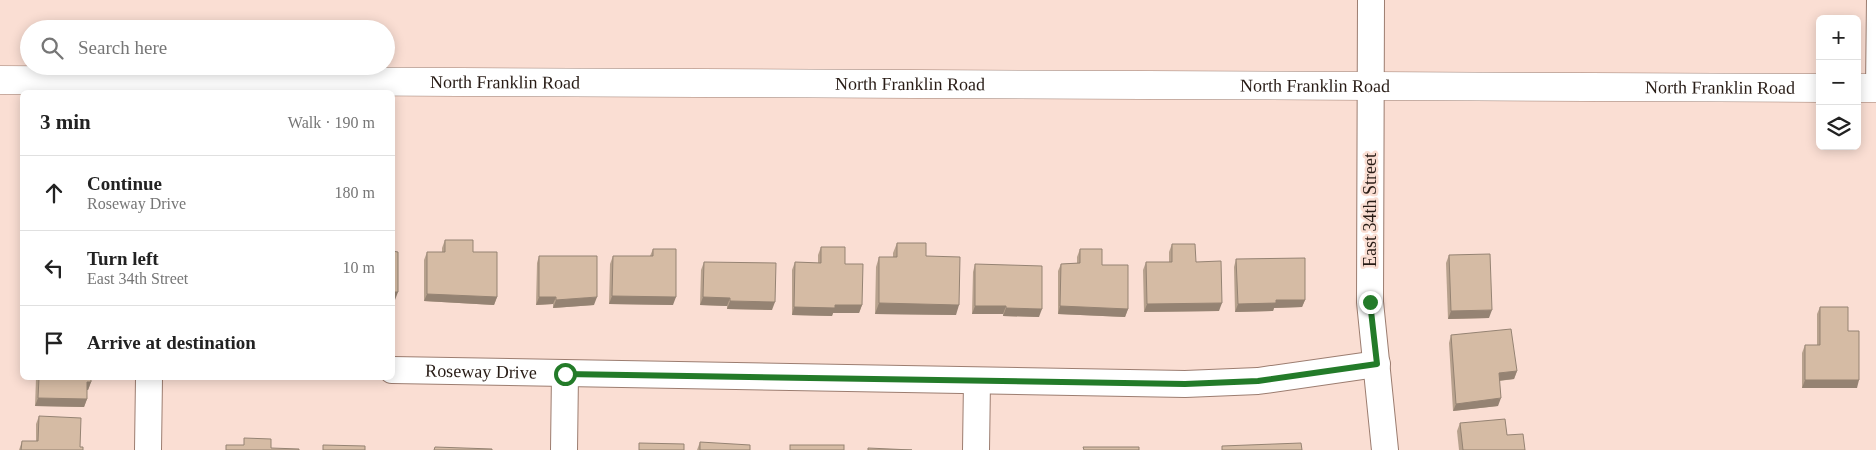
<!DOCTYPE html>
<html lang="en">
<head>
<meta charset="utf-8">
<style>
  body { margin:0; font-family:Georgia,serif; background:#f6f6f6; color:#222 }
  .controls { position:absolute; right:15px; top:15px; display:grid; overflow:hidden; border-radius:8px; box-shadow:0 2px 12px #0003 }
  .controls button { width:45px; height:45px; display:grid; place-items:center; padding:0; border:0; border-bottom:1px solid #e0e0e0; background:#fff; color:#222; font:25px sans-serif }
  .stop { position:absolute; width:15px; height:15px; margin:-11px; border:4px solid #237b29; border-radius:50%; background:#fff }
  .stop.end { background:#237b29; border-color:#fff; box-shadow:0 1px 5px #0008 }
  .list { margin:0; padding:0; list-style:none }
  h2 { display:flex; justify-content:space-between; align-items:center; height:65px; margin:0; padding:0 20px; font-size:21px }
  h2 small { font-size:16px; font-weight:400; color:#767676 }
  .list li { display:grid; grid-template-columns:32px 1fr auto; gap:15px; align-items:center; box-sizing:border-box; height:75px; padding:0 20px; border-top:1px solid #e0e0e0 }
  .list b { display:block; font-size:19px; white-space:nowrap }
  .list p { margin:0; font-size:16px; white-space:nowrap; color:#767676 }
  .list em { font-size:16px; font-style:normal; color:#767676 }
  .icon { flex:none; width:28px; height:28px; fill:none; stroke:currentColor; stroke-width:2; stroke-linecap:round; stroke-linejoin:round }
  .map { position:relative; flex:none; width:1876px; height:450px; overflow:hidden }
  .search { position:absolute; background:#fff; box-shadow:0 2px 12px #0003; left:20px; top:20px; width:375px; height:55px; display:flex; align-items:center; gap:12px; box-sizing:border-box; padding:0 18px; border-radius:28px; color:#767676; font-size:19px }
  .panel { position:absolute; background:#fff; box-shadow:0 2px 12px #0003; left:20px; top:90px; width:375px; height:290px; border-radius:8px }
  .map>svg:first-child { display:block }
  .lines { fill:none; stroke-linecap:round; stroke-linejoin:round }
  .service-casing { stroke:#9c7d70; stroke-width:14 }
  .minor-casing { stroke:#9c7d70; stroke-width:28 }
  .secondary-casing { stroke:#9c7d70; stroke-width:29 }
  .service { stroke:#fff; stroke-width:12 }
  .minor { stroke:#fff; stroke-width:26 }
  .secondary { stroke:#fff; stroke-width:28 }
  .wall { fill:#b7a18d }
  .shaded-wall { fill:#958373 }
  .building { fill:#d5bba4; stroke:#958373 }
  .route { stroke:#237b29; stroke-width:6 }
  .labels { text-anchor:middle; stroke-width:5; stroke-linejoin:round; paint-order:stroke }
  .street-label { font-size:18px; fill:#271b15; stroke:#faded3 }
</style>
</head>
<body>
<div class="map">
<svg width="1876" height="450" viewBox="0 0 1876 450">
  <rect width="100%" height="100%" fill="#faded3"/>
  <g class="lines">
    <g class="service-casing">
      <path id="service" d="M 1872,88 L 1873,0"/>
    </g>
    <g class="minor-casing">
      <g id="minor">
        <path d="M 1371,0 L 1370,302 L 1385,450"/>
        <path id="s1" d="M 392,370 L 1185,384 L 1258,381 L 1377,364"/>
        <path d="M 148,450 L 149,378"/>
        <path d="M 564,450 L 565,374"/>
        <path d="M 976,450 L 977,381"/>
      </g>
    </g>
    <g class="secondary-casing">
      <g id="secondary">
        <path id="s2" d="M 0,80 L 1820,88"/>
        <path d="M 1857,88 L 1876,88"/>
      </g>
    </g>
    <use href="#service" class="service"/>
    <use href="#minor" class="minor"/>
    <use href="#secondary" class="secondary"/>
  </g>
  <g class="wall">
    <path d="M 445,240 L 473,252 L 497,297 L 494,305 L 424,301 L 424,260 L 427,252 L 442,252 L 442,248 Z"/>
    <path d="M 897,243 L 926,256 L 956,315 L 875,314 L 876,267 L 879,257 L 893,257 L 893,253 Z"/>
    <path d="M 1172,244 L 1196,262 L 1219,311 L 1144,312 L 1143,270 L 1146,262 L 1169,262 L 1169,252 Z"/>
    <path d="M 821,247 L 845,264 L 862,305 L 859,313 L 833,313 L 832,316 L 792,315 L 792,270 L 795,262 L 818,263 L 818,255 Z"/>
    <path d="M 653,249 L 673,305 L 609,304 L 610,264 L 613,256 L 650,256 Z"/>
    <path d="M 1080,249 L 1102,265 L 1128,309 L 1125,317 L 1058,314 L 1058,271 L 1061,264 L 1077,263 L 1077,257 Z"/>
    <path d="M 1449,255 L 1489,318 L 1448,319 L 1446,263 Z"/>
    <path d="M 539,256 L 594,305 L 553,308 L 553,304 L 536,305 L 537,263 Z"/>
    <path d="M 1236,259 L 1305,300 L 1302,307 L 1274,308 L 1273,311 L 1235,312 L 1234,267 Z"/>
    <path d="M 704,262 L 772,310 L 727,309 L 727,306 L 700,305 L 701,270 Z"/>
    <path d="M 975,264 L 1039,317 L 1003,316 L 1003,314 L 972,314 L 973,272 Z"/>
    <path d="M 1820,307 L 1848,331 L 1857,388 L 1802,388 L 1802,353 L 1805,345 L 1817,345 L 1817,314 Z"/>
    <path d="M 1451,335 L 1517,371 L 1514,379 L 1499,381 L 1498,406 L 1453,411 L 1449,343 Z"/>
    <path d="M 36,378 L 91,378 L 91,382 L 88,390 L 87,390 L 87,399 L 84,407 L 35,406 Z"/>
    <path d="M 39,416 L 80,447 L 83,450 L 19,450 L 22,441 L 36,441 L 36,424 Z"/>
    <path d="M 1460,423 L 1507,435 L 1525,450 L 1459,450 L 1457,431 Z"/>
    <path d="M 700,442 L 750,450 L 697,450 Z"/>
  </g>
  <g class="shaded-wall">
    <path d="M 392,292 L 398,292 L 395,300 L 392,300 Z"/>
    <path d="M 427,294 L 497,297 L 494,305 L 424,301 Z"/>
    <path d="M 612,296 L 676,297 L 673,305 L 609,304 Z"/>
    <path d="M 539,297 L 556,297 L 553,304 L 536,305 Z"/>
    <path d="M 597,297 L 594,305 L 553,308 L 556,300 Z"/>
    <path d="M 703,297 L 730,298 L 727,306 L 700,305 Z"/>
    <path d="M 1276,300 L 1305,300 L 1302,307 L 1274,308 L 1273,311 L 1235,312 L 1238,304 Z"/>
    <path d="M 730,301 L 775,302 L 772,310 L 727,309 Z"/>
    <path d="M 879,303 L 959,305 L 956,315 L 875,314 Z"/>
    <path d="M 1222,303 L 1219,311 L 1144,312 L 1147,304 Z"/>
    <path d="M 835,305 L 862,305 L 859,313 L 833,313 L 832,316 L 792,315 L 794,307 Z"/>
    <path d="M 975,306 L 1006,306 L 1003,314 L 972,314 Z"/>
    <path d="M 1060,306 L 1128,309 L 1125,317 L 1058,314 Z"/>
    <path d="M 1006,308 L 1042,309 L 1039,317 L 1003,316 Z"/>
    <path d="M 1492,310 L 1489,318 L 1448,319 L 1451,311 Z"/>
    <path d="M 1517,371 L 1514,379 L 1496,381 L 1499,373 Z"/>
    <path d="M 1805,380 L 1859,380 L 1857,388 L 1802,388 Z"/>
    <path d="M 87,382 L 91,382 L 88,390 L 84,389 Z"/>
    <path d="M 38,398 L 87,399 L 84,407 L 35,406 Z"/>
    <path d="M 1501,398 L 1498,406 L 1453,411 L 1456,404 Z"/>
  </g>
  <g class="building">
    <path d="M 445,240 L 473,240 L 473,252 L 497,252 L 497,297 L 427,294 L 427,252 L 445,252 Z"/>
    <path d="M 897,243 L 926,243 L 926,256 L 960,257 L 959,305 L 879,303 L 879,257 L 897,257 Z"/>
    <path d="M 1172,244 L 1195,244 L 1196,262 L 1221,261 L 1222,303 L 1147,304 L 1146,262 L 1172,262 Z"/>
    <path d="M 821,247 L 845,247 L 845,264 L 863,264 L 862,305 L 835,305 L 835,308 L 794,307 L 795,262 L 821,263 Z"/>
    <path d="M 653,249 L 676,249 L 676,297 L 612,296 L 613,256 L 653,256 Z"/>
    <path d="M 1080,249 L 1102,249 L 1102,265 L 1128,265 L 1128,309 L 1060,306 L 1061,264 L 1080,263 Z"/>
    <path d="M 392,251 L 398,252 L 398,292 L 392,292 Z"/>
    <path d="M 1490,254 L 1492,310 L 1451,311 L 1449,255 Z"/>
    <path d="M 539,256 L 597,256 L 597,297 L 556,300 L 556,297 L 539,297 Z"/>
    <path d="M 1305,258 L 1305,300 L 1276,300 L 1276,303 L 1238,304 L 1236,259 Z"/>
    <path d="M 704,262 L 776,263 L 775,302 L 730,301 L 730,298 L 703,297 Z"/>
    <path d="M 975,264 L 1042,266 L 1042,309 L 1006,308 L 1006,306 L 975,306 Z"/>
    <path d="M 1820,307 L 1848,307 L 1848,331 L 1859,331 L 1859,380 L 1805,380 L 1805,345 L 1820,345 Z"/>
    <path d="M 1511,329 L 1517,371 L 1499,373 L 1501,398 L 1456,404 L 1451,335 Z"/>
    <path d="M 39,378 L 91,378 L 91,382 L 87,382 L 87,399 L 38,398 Z"/>
    <path d="M 39,416 L 81,418 L 80,447 L 83,447 L 83,450 L 21,450 L 22,441 L 38,441 Z"/>
    <path d="M 1505,419 L 1507,435 L 1523,434 L 1525,450 L 1463,450 L 1460,423 Z"/>
    <path d="M 244,438 L 271,439 L 271,448 L 299,449 L 299,450 L 226,450 L 226,445 L 244,445 Z"/>
    <path d="M 700,442 L 750,445 L 750,450 L 700,450 Z"/>
    <path d="M 639,443 L 684,444 L 684,450 L 639,450 Z"/>
    <path d="M 1301,443 L 1302,450 L 1222,450 L 1222,446 Z"/>
    <path d="M 323,445 L 365,446 L 365,450 L 323,450 Z"/>
    <rect x="790" y="445" width="54" height="5"/>
    <path d="M 435,447 L 492,449 L 492,450 L 434,450 Z"/>
    <path d="M 1083,447 L 1139,447 L 1139,450 L 1084,450 Z"/>
    <path d="M 868,448 L 912,450 L 868,450 Z"/>
  </g>
  <g class="lines">
    <path class="route" d="M 565,374 L 1185,384 L 1258,381 L 1377,364 L 1370,302"/>
  </g>
  <g class="labels">
    <g class="street-label">
      <text dy="6" stroke="none"><textPath href="#s2" startOffset="505">North Franklin Road</textPath></text>
      <text dy="6" stroke="none"><textPath href="#s2" startOffset="910">North Franklin Road</textPath></text>
      <text dy="6" stroke="none"><textPath href="#s2" startOffset="1315">North Franklin Road</textPath></text>
      <text dy="6" stroke="none"><textPath href="#s2" startOffset="1720">North Franklin Road</textPath></text>
      <text transform="translate(1370 210) rotate(-90)" y="6">East 34th Street</text>
      <text dy="6" stroke="none"><textPath href="#s1" startOffset="89">Roseway Drive</textPath></text>
    </g>
  </g>
</svg>
<div class="controls">
<button>+</button>
<button>−</button>
<button><svg class="icon" aria-label="layers" viewBox="0 0 24 24"><path d="M12 4l9 5-9 5-9-5zM3 14l9 5 9-5"/></svg></button>
</div>
<div class="stop" style="left:565px;top:374px"></div>
<div class="stop end" style="left:1370px;top:302px"></div>
<div class="search"><svg class="icon" aria-label="search" viewBox="0 0 24 24"><circle cx="10" cy="10" r="6"/><path d="M15 15l6 6"/></svg>Search here</div>
<section class="panel">
<h2>3 min<small>Walk · 190 m</small></h2>
<ul class="list">
<li><svg class="icon" aria-label="ahead" viewBox="0 0 24 24"><path d="M12 20V5M6 11l6-6 6 6"/></svg><div><b>Continue</b><p>Roseway Drive</p></div><em>180 m</em></li>
<li><svg class="icon" aria-label="left" viewBox="0 0 24 24"><path d="M17 20v-9H6M10 6l-5 5 5 5"/></svg><div><b>Turn left</b><p>East 34th Street</p></div><em>10 m</em></li>
<li><svg class="icon" aria-label="arrive" viewBox="0 0 24 24"><path d="M6 21V4h12l-3 4 3 4H6"/></svg><div><b>Arrive at destination</b></div></li>
</ul>
</section>
</div>
</body>
</html>
